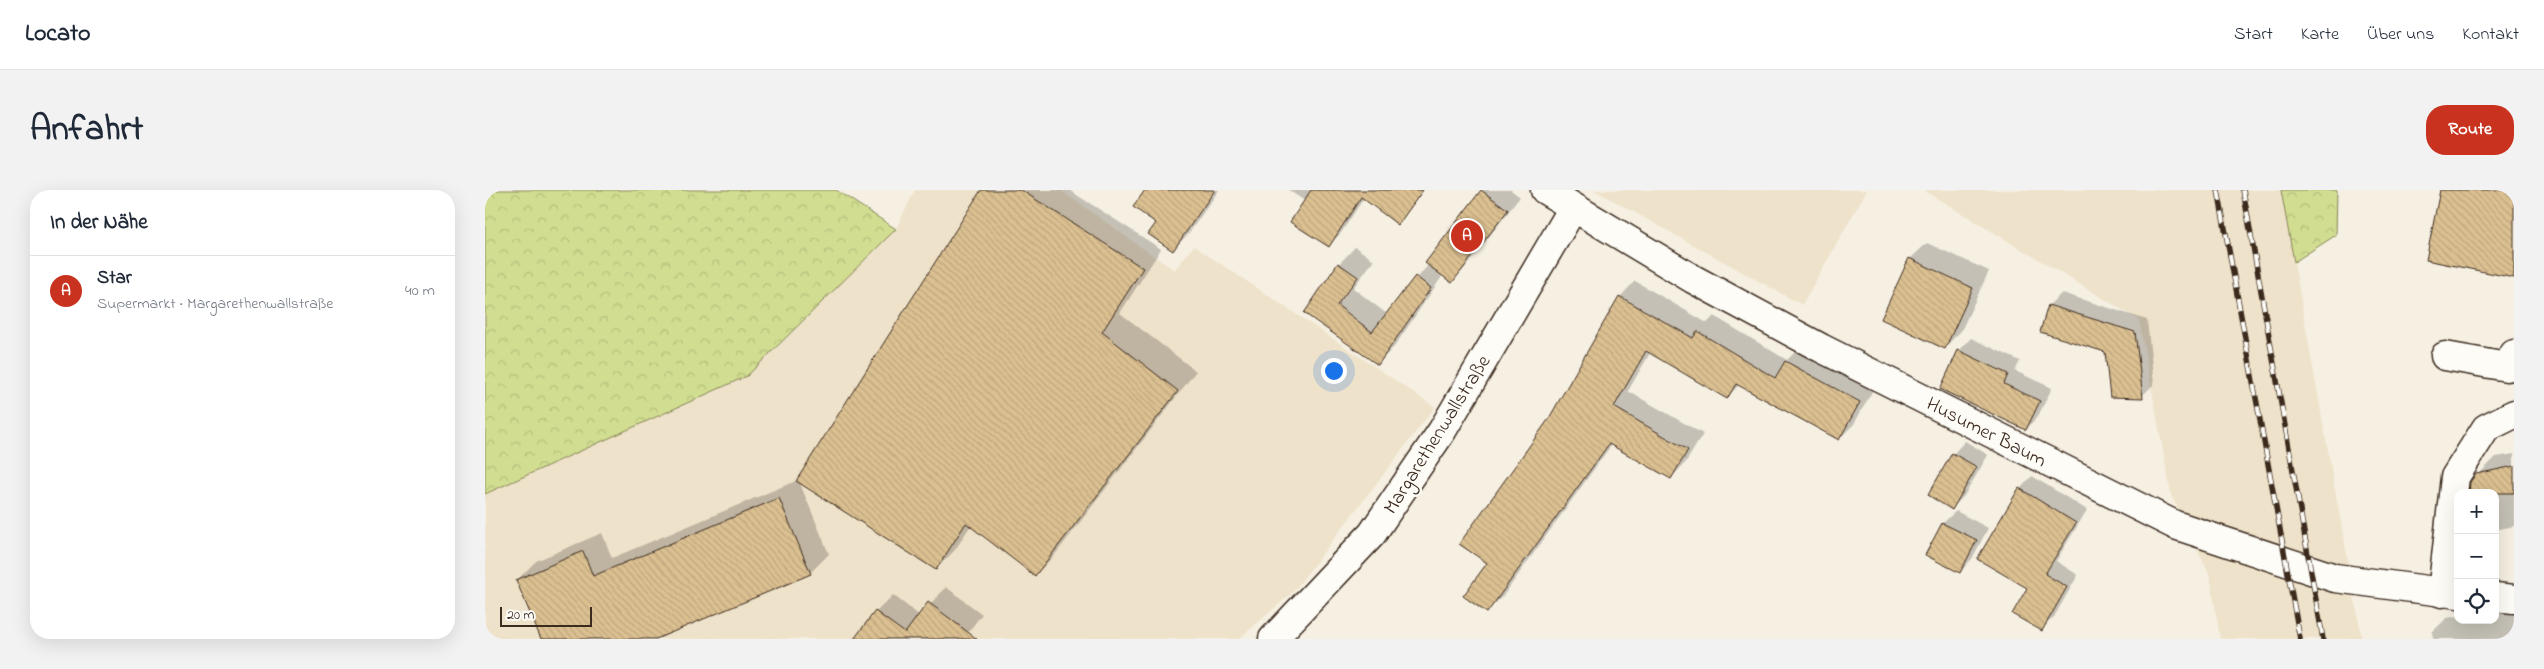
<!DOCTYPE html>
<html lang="de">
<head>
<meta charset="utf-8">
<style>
  body { margin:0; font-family:"Indie Flower",sans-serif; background:#f2f2f3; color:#1f2937 }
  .controls { position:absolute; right:15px; bottom:15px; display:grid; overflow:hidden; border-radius:10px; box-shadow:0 5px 20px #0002 }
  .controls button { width:45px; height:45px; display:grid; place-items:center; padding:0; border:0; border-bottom:1px solid #e0e1e3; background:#fff; color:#1f2937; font:25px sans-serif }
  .scale { position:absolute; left:15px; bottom:12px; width:92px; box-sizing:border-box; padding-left:5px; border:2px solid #3b2a1e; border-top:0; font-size:14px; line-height:18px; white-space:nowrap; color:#3b2a1e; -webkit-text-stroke:4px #fdfcf7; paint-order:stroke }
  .you { position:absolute; left:848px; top:180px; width:18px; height:18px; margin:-12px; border:4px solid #fff; border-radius:50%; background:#1a73e8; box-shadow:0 0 0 8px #1a73e833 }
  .badge { display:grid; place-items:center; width:32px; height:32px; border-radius:50%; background:#c8321e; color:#fff; font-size:16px; font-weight:700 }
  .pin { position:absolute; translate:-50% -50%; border:2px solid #fff; box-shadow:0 1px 5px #0006 }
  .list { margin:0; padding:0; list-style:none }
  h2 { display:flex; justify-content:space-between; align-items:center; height:65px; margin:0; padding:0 20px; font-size:21px }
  h2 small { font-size:16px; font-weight:400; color:#747a83 }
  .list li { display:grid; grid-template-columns:32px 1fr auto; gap:15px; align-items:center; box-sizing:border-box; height:70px; padding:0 20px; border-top:1px solid #e0e1e3 }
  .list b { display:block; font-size:19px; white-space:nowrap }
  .list p { margin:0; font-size:16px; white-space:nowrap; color:#747a83 }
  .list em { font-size:16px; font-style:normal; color:#747a83 }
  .icon { flex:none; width:28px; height:28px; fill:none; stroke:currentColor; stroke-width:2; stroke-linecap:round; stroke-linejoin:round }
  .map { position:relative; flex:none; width:2029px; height:449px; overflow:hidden; border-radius:20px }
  header { display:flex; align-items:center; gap:30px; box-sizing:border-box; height:70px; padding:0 25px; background:#fff; border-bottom:1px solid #e0e1e3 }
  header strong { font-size:24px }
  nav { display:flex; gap:28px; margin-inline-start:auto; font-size:18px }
  .intro { display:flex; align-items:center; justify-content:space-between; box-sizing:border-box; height:120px; padding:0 30px }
  h1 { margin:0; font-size:35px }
  .button { padding:12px 22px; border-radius:20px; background:#c8321e; color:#fff; font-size:18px; font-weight:700 }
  main { display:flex; gap:30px; padding:0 30px }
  aside { flex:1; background:#fff; border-radius:20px; box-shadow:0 5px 20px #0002 }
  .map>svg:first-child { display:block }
  .built { fill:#eee2ca }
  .forest { fill:url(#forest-crowns); stroke:#868457 }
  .shadow { fill:#0003 }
  .building { fill:url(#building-back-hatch); stroke:#3b2a1e }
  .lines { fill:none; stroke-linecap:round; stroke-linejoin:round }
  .minor-casing { stroke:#3b2a1e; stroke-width:31 }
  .tertiary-casing { stroke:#3b2a1e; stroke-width:31 }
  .minor { stroke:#fdfcf7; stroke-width:28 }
  .tertiary { stroke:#fdfcf7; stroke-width:28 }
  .rail-casing { stroke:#3b2a1e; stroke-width:5.5 }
  .rail { stroke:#fdfcf7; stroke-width:4; stroke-dasharray:11; stroke-linecap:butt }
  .labels { text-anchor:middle; stroke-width:5; stroke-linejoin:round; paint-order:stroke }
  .street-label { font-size:20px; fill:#3b2a1e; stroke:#fdfcf7 }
</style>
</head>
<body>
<header>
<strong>Locato</strong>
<nav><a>Start</a><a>Karte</a><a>Über uns</a><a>Kontakt</a></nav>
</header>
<div class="intro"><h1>Anfahrt</h1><a class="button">Route</a></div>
<main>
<aside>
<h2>In der Nähe<small></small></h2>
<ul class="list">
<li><span class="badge">A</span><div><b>Star</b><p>Supermarkt · Margarethenwallstraße</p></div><em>40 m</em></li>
</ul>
</aside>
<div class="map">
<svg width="2029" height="449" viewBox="0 0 2029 449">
  <defs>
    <pattern id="forest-crowns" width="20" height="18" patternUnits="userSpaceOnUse" patternTransform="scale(1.25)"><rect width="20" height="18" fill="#d1dd90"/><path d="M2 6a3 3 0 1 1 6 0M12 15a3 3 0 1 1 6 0" fill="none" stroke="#b4be7c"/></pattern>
    <pattern id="building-back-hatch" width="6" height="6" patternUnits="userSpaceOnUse" patternTransform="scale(1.25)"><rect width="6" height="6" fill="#dbc091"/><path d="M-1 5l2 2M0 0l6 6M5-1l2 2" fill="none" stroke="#bda57d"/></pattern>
  </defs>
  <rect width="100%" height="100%" fill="#f6f0e3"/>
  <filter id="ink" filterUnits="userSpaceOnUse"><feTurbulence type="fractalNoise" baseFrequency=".02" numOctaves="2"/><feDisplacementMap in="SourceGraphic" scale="10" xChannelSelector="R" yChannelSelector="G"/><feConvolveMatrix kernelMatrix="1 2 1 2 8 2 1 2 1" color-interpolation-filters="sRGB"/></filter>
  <g filter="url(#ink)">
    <g class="built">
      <path d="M 430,0 L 575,0 L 689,80 L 709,56 L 950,217 L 808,402 L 754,449 L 0,449 L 0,304 L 262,186 L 411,39 Z"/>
      <path d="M 1109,0 L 1382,0 L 1317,115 Z"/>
      <path d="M 1438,0 L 1796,0 L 1877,449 L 1735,449 L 1725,386 L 1686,305 L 1654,130 Z"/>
    </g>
    <g class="forest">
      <path d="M 0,0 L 351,0 L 411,39 L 262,186 L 0,304 Z"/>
      <path d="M 1796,0 L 1852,0 L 1851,45 L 1809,72 Z"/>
    </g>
    <g class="shadow">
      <path d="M 498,0 L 584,0 L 676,59 L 635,123 L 711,181 L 569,366 L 550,385 L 486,335 L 470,360 L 451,379 L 314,291 L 344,364 L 325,383 L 168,449 L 57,449 L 32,390 L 51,371 L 117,343 L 127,368 L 313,290 Z"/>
      <path d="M 661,0 L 734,0 L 704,43 L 688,60 L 673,32 Z"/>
      <path d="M 803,0 L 884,0 L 856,43 L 844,55 L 820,11 Z"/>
      <path d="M 998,0 L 1026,0 L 1035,7 L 979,79 L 967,91 L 958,85 L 909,157 L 893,173 L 820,122 L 854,74 L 870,57 L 889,70 L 868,98 L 902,124 L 944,74 L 942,73 Z"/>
      <path d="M 1442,53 L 1504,81 L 1476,141 L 1460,157 L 1425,69 Z"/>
      <path d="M 1150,91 L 1222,133 L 1229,126 L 1302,170 L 1316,156 L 1390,196 L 1369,234 L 1354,249 L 1255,194 L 1241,208 L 1165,163 L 1143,201 L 1218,244 L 1201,272 L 1186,288 L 1127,254 L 1018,406 L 1002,421 L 1003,373 L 1065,230 L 1135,107 Z"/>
      <path d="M 1577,103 L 1662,130 L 1669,194 L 1657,206 L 1621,161 L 1564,115 Z"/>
      <path d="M 1486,148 L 1535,171 L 1530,181 L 1567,198 L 1553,226 L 1541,239 L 1474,161 Z"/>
      <path d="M 1480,251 L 1503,265 L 1479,306 L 1467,318 L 1468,264 Z"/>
      <path d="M 2029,264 L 2029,336 L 2010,340 L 2010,303 L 1994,284 L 2011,267 Z"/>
      <path d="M 1547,286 L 1602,320 L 1571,371 L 1593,385 L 1569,427 L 1556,439 L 1544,398 L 1493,368 L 1535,299 Z"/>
      <path d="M 1471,321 L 1503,338 L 1487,369 L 1475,381 L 1442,365 L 1458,333 Z"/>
      <path d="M 461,397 L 497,424 L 478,449 L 371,449 L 391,422 L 408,405 L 435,426 Z"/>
      <path d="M 2029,420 L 2029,449 L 1948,449 L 1947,442 L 1962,428 L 1973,426 L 1973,430 L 2010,430 L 2010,422 Z"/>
    </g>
    <g class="building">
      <path d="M 496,0 L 536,0 L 658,78 L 617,142 L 693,201 L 550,386 L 481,333 L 451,380 L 311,291 Z"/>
      <path d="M 660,0 L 730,0 L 688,61 L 663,44 L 671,33 L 648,17 Z"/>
      <path d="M 826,0 L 938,0 L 913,35 L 876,7 L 844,57 L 805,32 Z"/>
      <path d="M 996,0 L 1023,20 L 967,93 L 940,73 Z"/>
      <path d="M 1955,0 L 2029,0 L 2029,88 L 1941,70 Z"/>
      <path d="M 1424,68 L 1488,98 L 1460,159 L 1396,129 Z"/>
      <path d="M 853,73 L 873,87 L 852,115 L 887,142 L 930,86 L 946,98 L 893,175 L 819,123 Z"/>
      <path d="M 1134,106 L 1208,148 L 1212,141 L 1290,188 L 1300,171 L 1375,212 L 1354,250 L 1251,194 L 1242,209 L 1161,161 L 1129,217 L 1203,260 L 1186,289 L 1124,254 L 1002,423 L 978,406 L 1002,373 L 974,354 L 1063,230 Z"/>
      <path d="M 1563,115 L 1650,142 L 1658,208 L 1625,207 L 1620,162 L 1555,142 Z"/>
      <path d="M 1473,160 L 1523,184 L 1519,194 L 1555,211 L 1541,240 L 1455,199 Z"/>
      <path d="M 1467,263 L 1492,277 L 1467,320 L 1443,305 Z"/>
      <path d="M 2029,276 L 2029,303 L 1984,303 L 1985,292 L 1991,284 Z"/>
      <path d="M 1534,298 L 1591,333 L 1560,384 L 1582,397 L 1557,441 L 1527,424 L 1542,398 L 1492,369 Z"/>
      <path d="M 294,308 L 326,384 L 171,449 L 56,449 L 31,390 L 98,361 L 108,386 Z"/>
      <path d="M 1457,333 L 1492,350 L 1475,383 L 1440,365 Z"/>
      <path d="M 443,412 L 492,449 L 369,449 L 390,421 L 420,443 Z"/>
    </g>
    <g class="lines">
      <g class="minor-casing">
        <g id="minor">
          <path d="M 1960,166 L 2022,177 L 2029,164"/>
          <path d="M 1957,403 L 1970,287 L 2001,238 L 2029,224"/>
          <path d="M 788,449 L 887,344 L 957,241 L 1088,18"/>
        </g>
      </g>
      <g class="tertiary-casing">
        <g id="tertiary">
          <path d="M 1060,0 L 1208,89 L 1336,158 L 1690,335 L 1850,388 L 1973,404"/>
          <path d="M 2010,407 L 2029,409"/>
        </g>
      </g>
      <use href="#minor" class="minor"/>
      <use href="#tertiary" class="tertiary"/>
      <g class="rail-casing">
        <g id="rail">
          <path d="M 1733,0 L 1815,449"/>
          <path d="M 1758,0 L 1838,449"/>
        </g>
      </g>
      <use href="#rail" class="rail"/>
    </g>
  </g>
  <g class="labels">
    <g class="street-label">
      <text transform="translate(1502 241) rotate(27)" y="7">Husumer Baum</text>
      <text transform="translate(951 244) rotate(-58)" y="7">Margarethenwallstraße</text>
    </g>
  </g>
</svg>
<div class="controls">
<button>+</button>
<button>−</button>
<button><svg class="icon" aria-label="locate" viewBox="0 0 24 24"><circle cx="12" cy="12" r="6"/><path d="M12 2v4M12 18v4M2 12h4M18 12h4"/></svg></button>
</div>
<div class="scale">20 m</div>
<div class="you"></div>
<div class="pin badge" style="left:982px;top:46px">A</div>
</div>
</main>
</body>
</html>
